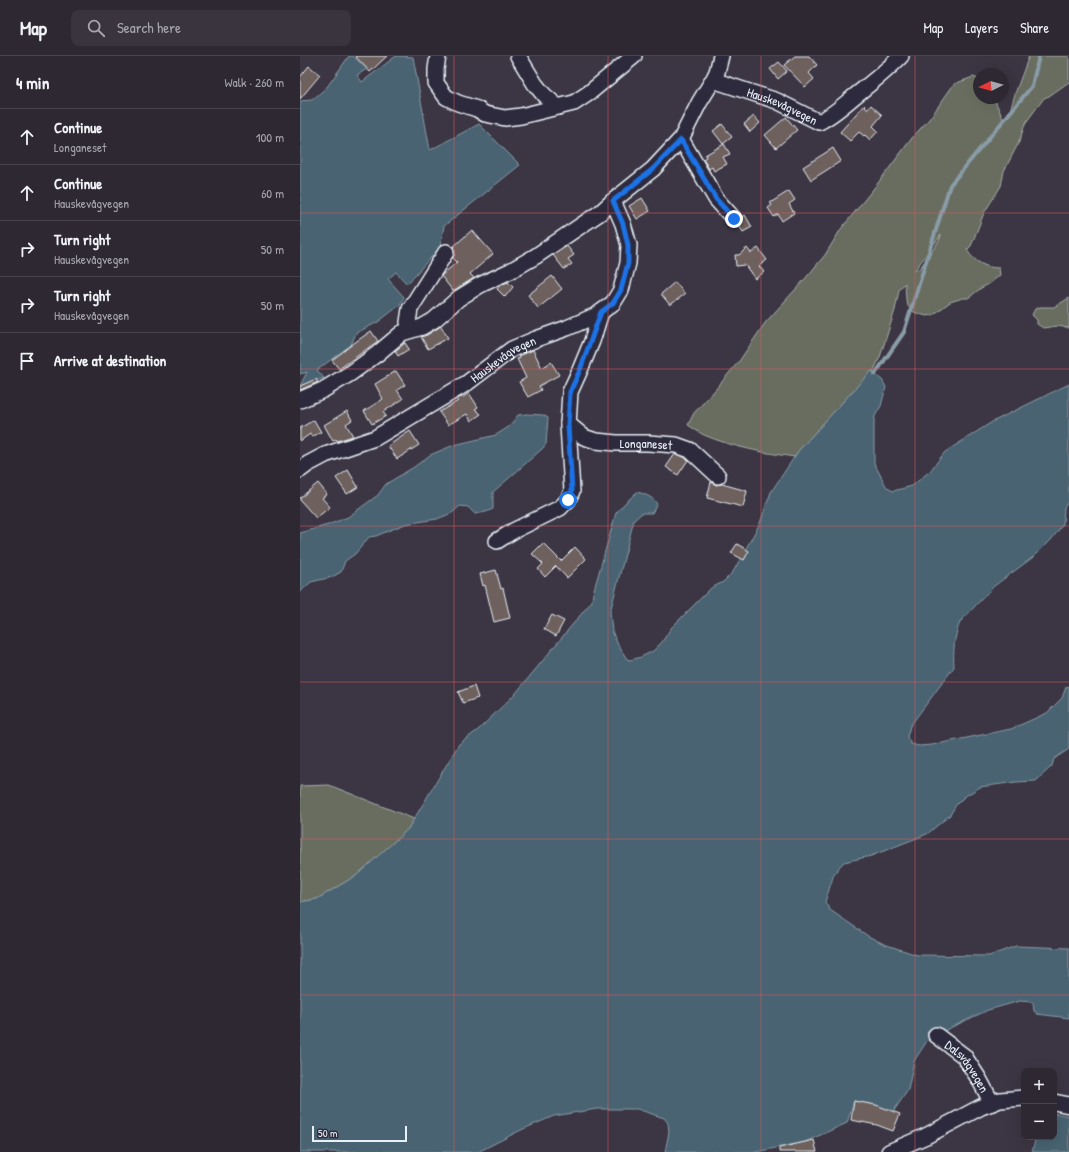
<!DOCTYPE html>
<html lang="en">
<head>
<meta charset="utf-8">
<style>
  body { margin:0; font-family:"Patrick Hand",sans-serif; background:#39343e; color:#f1f3f6 }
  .controls { position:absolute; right:12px; bottom:12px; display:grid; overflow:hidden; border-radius:8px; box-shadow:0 4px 16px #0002 }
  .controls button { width:36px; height:36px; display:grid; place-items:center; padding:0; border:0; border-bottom:1px solid #48444d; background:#2d2832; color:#f1f3f6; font:20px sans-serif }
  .compass { position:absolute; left:673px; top:12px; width:36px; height:36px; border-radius:50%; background:#2d2832; box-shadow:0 4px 16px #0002; rotate:265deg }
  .scale { position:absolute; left:12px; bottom:10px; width:95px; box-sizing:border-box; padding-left:4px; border:2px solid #e8f1f8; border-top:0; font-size:11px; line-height:14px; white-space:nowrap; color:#e8f1f8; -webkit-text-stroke:3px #2f2a3d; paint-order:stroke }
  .stop { position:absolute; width:12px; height:12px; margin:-9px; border:3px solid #1a73e8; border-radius:50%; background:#fff }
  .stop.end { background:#1a73e8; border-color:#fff; box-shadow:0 1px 4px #0008 }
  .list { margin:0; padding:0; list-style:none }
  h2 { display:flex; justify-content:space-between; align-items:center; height:52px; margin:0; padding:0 16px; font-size:17px }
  h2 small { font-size:13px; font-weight:400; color:#a7a6ac }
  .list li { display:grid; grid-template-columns:26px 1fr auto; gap:12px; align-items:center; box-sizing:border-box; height:56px; padding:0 16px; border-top:1px solid #48444d }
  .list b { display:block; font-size:15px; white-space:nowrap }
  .list p { margin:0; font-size:13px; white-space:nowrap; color:#a7a6ac }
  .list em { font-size:13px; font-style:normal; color:#a7a6ac }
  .icon { flex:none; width:22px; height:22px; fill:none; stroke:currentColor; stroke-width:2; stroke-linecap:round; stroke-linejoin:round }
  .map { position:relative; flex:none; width:769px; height:1096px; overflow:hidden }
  header { display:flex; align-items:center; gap:24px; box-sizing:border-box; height:56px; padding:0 20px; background:#2d2832; border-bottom:1px solid #48444d }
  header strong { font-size:19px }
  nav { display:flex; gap:22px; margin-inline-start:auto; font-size:14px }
  .search { width:280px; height:36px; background:#39343e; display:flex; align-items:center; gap:10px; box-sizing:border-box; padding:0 14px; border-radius:8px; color:#a7a6ac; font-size:15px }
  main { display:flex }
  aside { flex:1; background:#2d2832 }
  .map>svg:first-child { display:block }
  .green { fill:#676d5f; stroke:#a8afac; fill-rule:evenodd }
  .water { fill:#4a6372; stroke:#899ca8 }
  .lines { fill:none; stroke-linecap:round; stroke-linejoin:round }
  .stream { stroke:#899ca8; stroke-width:4 }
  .building { fill:#6e615c; stroke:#e8f1f8 }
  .minor-casing { stroke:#e8f1f8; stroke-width:18 }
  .minor { stroke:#2f2a3d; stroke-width:15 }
  .route { stroke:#1a73e8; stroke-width:5 }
  .grid { fill:none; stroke:#da5a5c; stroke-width:1; stroke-opacity:0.55 }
  .labels { text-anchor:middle; stroke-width:3; stroke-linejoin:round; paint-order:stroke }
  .street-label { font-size:13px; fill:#e8f1f8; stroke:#2f2a3d }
</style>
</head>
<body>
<header>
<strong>Map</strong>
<div class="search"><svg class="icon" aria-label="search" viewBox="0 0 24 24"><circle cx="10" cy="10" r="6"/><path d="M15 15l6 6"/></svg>Search here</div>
<nav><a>Map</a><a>Layers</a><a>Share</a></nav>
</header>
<main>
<aside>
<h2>4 min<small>Walk · 260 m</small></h2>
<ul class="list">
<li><svg class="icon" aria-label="ahead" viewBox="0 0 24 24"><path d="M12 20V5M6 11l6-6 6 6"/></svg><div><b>Continue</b><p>Longaneset</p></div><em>100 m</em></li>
<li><svg class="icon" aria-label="ahead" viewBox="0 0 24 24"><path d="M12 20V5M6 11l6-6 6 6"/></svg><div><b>Continue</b><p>Hauskevågvegen</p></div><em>60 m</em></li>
<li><svg class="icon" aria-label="right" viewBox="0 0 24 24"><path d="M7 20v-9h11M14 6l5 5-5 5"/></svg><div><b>Turn right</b><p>Hauskevågvegen</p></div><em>50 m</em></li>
<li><svg class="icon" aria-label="right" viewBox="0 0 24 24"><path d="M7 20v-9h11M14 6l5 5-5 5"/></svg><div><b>Turn right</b><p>Hauskevågvegen</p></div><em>50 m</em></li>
<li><svg class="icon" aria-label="arrive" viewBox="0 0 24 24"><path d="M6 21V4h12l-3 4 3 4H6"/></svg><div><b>Arrive at destination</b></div></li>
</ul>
</aside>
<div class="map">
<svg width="769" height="1096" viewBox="0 0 769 1096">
  <rect width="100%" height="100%" fill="#3c3543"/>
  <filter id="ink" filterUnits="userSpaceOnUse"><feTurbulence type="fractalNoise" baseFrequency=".025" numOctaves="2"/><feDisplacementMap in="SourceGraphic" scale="8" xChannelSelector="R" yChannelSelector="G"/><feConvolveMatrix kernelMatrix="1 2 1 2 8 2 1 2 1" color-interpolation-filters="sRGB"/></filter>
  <g filter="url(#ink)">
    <g class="green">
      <path d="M 729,0 L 769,0 L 769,26 L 749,40 L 744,42 L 727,65 L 724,71 L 719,86 L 704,115 L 701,130 L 684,157 L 671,190 L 667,194 C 674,206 686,212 699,212 L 700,219 L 689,228 L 681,232 L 671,240 L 668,242 L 663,242 L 650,246 L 633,259 L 627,260 L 619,258 L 612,255 L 608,250 L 606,244 L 605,227 L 599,234 L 595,254 L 580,301 L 573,316 L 571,315 L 499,394 L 495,401 C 464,397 432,391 404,379 C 398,376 393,372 388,369 L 394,357 L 415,334 L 440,304 L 465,267 L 505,223 L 525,199 L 541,173 L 578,127 L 612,82 L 630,62 L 654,28 L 673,21 L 679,23 L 679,42 L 694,42 L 703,63 C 712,56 712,45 716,35 C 720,23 725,12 729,0 ZM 641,179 L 639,185 L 620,212 L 614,215 Z"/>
      <path d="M 769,242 L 769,272 L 757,270 L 743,272 L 737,268 L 737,264 L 732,259 L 735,253 L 740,251 L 754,251 Z"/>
      <path d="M 29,729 L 114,763 L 108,773 L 57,819 L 17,843 L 0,846 L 0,730 Z"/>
    </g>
    <g class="water">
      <path d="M 49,0 L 53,0 L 67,13 L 57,19 L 62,26 L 96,0 L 113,1 L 130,94 L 179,68 L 220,109 L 144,170 L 140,191 L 107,228 L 96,216 L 88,223 L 104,241 L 100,249 L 78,266 L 56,277 L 51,289 L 17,314 L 24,322 L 0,330 L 7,316 L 0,318 L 0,45 L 12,44 L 27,31 Z"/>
      <path d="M 571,315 L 582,324 L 586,331 L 581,350 L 575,360 L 574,365 L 574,407 L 586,430 L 589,433 L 593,435 L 612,430 L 630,415 L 645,396 L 692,366 L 769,328 L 769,444 L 764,452 L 763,468 L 751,484 L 736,499 L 694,530 L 660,566 C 654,581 653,596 654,611 L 610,670 L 607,681 L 611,688 L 619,690 L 632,689 L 711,673 L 747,657 L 762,642 L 766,631 L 769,630 L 769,693 L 754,703 L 752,710 L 736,725 L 716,726 L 680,731 L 664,741 L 656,749 L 650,759 L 627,778 L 571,800 L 544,806 L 540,810 L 534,818 L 525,846 L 530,854 L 568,880 L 584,888 L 617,899 L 689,900 L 716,890 L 769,892 L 769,962 L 737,958 L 734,955 L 733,947 L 732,946 L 720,945 L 688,954 L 629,982 L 614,1005 L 608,1034 L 593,1056 L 554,1045 L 547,1067 L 505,1086 L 456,1096 L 365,1096 L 369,1076 L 368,1067 L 364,1062 L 337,1053 L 297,1053 L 254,1060 L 221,1074 L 178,1096 L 0,1096 L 0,846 L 17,843 L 57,819 L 108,773 L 159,688 L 178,674 L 216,637 L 292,545 L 293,537 L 316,457 L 324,448 L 337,436 C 345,438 353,441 357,448 L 352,457 L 342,457 L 334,464 L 310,556 L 312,575 L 318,589 L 327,603 L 330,604 L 341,601 L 353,595 L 362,586 L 371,572 L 411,532 L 423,526 L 433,516 L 460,467 L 471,436 L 499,394 Z"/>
      <path d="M 226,358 L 243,359 L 248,362 L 246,388 L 243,392 L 215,417 L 193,436 L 193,453 L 186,456 L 175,458 L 168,451 L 160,450 L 152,457 L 137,463 L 105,468 L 76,480 L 69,481 L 55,498 L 45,505 L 41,516 L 32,521 L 11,526 L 0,536 L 0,477 L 28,469 L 48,461 L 78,439 L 86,428 L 114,411 L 130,399 L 154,389 L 196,379 L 210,370 L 218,359 Z"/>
      <path d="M 754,1057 L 769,1060 L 769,1096 L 732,1096 L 736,1081 L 754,1081 Z"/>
    </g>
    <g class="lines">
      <path class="stream" d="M 575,318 L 604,276 L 650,129 L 732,30 L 739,0"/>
    </g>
    <g class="building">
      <path d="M 55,0 L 87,0 L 70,16 Z"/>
      <path d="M 495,0 L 509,0 L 517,9 L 509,17 L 514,23 L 505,31 L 484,9 Z"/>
      <path d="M 479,6 L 487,15 L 478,23 L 470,13 Z"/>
      <path d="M 9,10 L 20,19 L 0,43 L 0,21 Z"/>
      <path d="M 564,49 L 568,53 L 571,49 L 582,59 L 573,70 L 578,75 L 570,84 L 565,79 L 564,80 L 559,76 L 550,85 L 540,76 Z"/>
      <path d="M 454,60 L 460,67 L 450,76 L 444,68 Z"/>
      <path d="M 486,61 L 497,74 L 476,92 L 465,79 Z"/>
      <path d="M 422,68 L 432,81 L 423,88 L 413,75 Z"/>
      <path d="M 424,88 L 430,98 L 423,101 L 427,108 L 414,115 L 412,111 L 409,113 L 403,103 L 406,101 L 405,99 Z"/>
      <path d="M 533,92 L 541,105 L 511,124 L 503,111 Z"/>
      <path d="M 489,135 L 495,144 L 489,148 L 494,157 L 482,165 L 478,158 L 474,161 L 468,152 L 472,149 L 470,147 Z"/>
      <path d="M 342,142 L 350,155 L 337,163 L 329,150 Z"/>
      <path d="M 445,159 L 452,171 L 443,176 L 439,170 L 442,166 L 443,160 Z"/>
      <path d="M 172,174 L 193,198 L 170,218 L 174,222 L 153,235 L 141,220 L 157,206 L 153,202 L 155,196 L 153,191 Z"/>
      <path d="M 267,190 L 274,199 L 268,203 L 272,208 L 264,213 L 253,199 Z"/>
      <path d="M 447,192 L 451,197 L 458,192 L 467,204 L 459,210 L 464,216 L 455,223 L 445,209 L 436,210 L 435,199 L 439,199 Z"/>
      <path d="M 252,220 L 262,233 L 238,252 L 228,239 Z"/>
      <path d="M 208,226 L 213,231 L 205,241 L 197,233 L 200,229 Z"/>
      <path d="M 375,226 L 385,238 L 370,249 L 361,238 Z"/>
      <path d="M 141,270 L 148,282 L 128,293 L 121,281 L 127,279 Z"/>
      <path d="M 71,275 L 78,285 L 39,313 L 32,304 L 54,287 Z"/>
      <path d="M 105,287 L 109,293 L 98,300 L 95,295 Z"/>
      <path d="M 233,294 L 242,312 L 251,306 L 259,319 L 239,330 L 241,334 L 228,341 L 219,326 L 226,322 L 217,303 L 220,302 L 219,300 Z"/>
      <path d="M 96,315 L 105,329 L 97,334 L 103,343 L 83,356 L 86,360 L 72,368 L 64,355 L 83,343 L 75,328 Z"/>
      <path d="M 16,323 L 18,326 L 0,334 L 0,330 Z"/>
      <path d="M 169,337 L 178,351 L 175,353 L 181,358 L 171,365 L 167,358 L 148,369 L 139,356 L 158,345 L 157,343 L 161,341 L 162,342 Z"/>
      <path d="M 47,355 L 52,364 L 46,368 L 53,380 L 37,385 L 36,383 L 33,385 L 24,369 Z"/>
      <path d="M 14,364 L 21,376 L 12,381 L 10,378 L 0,385 L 0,372 Z"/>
      <path d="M 110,375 L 119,389 L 97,403 L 88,390 Z"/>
      <path d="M 375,398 L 384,401 L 388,404 L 378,419 L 366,411 Z"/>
      <path d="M 48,414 L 58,431 L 47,438 L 36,422 Z"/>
      <path d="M 411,426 L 416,429 L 422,428 L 447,435 L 443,451 L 407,442 Z"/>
      <path d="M 18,427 L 27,438 L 22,442 L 30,451 L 16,462 L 0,444 L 0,442 Z"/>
      <path d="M 243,487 L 261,505 L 275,491 L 286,503 L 267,522 L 256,510 L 245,521 L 238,513 L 243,508 L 232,498 Z"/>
      <path d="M 437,488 L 449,495 L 444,504 L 431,497 Z"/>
      <path d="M 196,514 L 201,533 L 203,532 L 210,562 L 194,566 L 185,529 L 183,530 L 180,518 Z"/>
      <path d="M 252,559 L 264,565 L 256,580 L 244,573 Z"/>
      <path d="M 174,630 L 178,642 L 163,647 L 158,636 Z"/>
      <path d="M 554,1045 L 576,1049 L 600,1058 L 593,1075 L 577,1069 L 551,1064 Z"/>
      <path d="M 514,1084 L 517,1096 L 479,1096 L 479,1092 Z"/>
    </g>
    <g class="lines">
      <g class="minor-casing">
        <g id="minor">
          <path d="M 138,0 L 136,13 L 136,27 L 146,41 L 158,47 L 177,53 L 185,58 L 205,62 L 221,60 L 274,47 L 289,37 L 334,0"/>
          <path d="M 218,0 L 235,28 L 244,39 L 258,51"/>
          <path id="s1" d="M 413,24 L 477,45 L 519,66 C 532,60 545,48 556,39 C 571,27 588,14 601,0"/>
          <path d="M 381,83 L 416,143 L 434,163"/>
          <path d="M 111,274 L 109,272 L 108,266 L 110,253 L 146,196"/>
          <path d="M 0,344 L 23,334 L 51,317 L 77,298 L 102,277 L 122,271 L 134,264 L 159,242 L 180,229 L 210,215 L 236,200 L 301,156 L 313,145 L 353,113 L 381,83 L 399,47 L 413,24 L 417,16 L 421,0"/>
          <path id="s2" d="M 268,367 L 273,372 L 284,381 L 296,385 L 316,387 L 348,387 L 376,389 L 390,394 L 418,420"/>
          <path id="s3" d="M 0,414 L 8,408 L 25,399 L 75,382 L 167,327 L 212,293 L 236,283 L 267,272 L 297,259 L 313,247 L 321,234 L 328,207 L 329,189 L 323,168 L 313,145"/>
          <path d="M 197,485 L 213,475 L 260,452 L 268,444 L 272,435 L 268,369 L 270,336 L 280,314 L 292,285 L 301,256"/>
          <path id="s4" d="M 636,979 L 664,1000 L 679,1023 L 692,1047"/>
          <path d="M 754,1046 L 769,1049"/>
          <path d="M 589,1096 L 626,1080 L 681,1051 L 700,1044 L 724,1042"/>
        </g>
      </g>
      <use href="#minor" class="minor"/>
    </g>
  </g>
  <g class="lines" filter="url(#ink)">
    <path class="route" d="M 268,444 L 272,435 L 268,369 L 270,336 L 280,314 L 301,256 L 313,247 L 321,234 L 328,207 L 328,189 L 323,168 L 313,145 L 353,113 L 381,84 L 416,143 L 434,163"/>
  </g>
  <path class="grid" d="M 154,0 L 154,1096M 308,0 L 308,1096M 461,0 L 461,1096M 615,0 L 615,1096M 0,157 L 769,157M 0,313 L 769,313M 0,470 L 769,470M 0,626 L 769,626M 0,783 L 769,783M 0,939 L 769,939"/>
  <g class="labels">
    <g class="street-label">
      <text dy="5" stroke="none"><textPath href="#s1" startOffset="74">Hauskevågvegen</textPath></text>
      <text dy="5" stroke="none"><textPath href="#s3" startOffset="233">Hauskevågvegen</textPath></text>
      <text dy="5" stroke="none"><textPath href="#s2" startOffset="84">Longaneset</textPath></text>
      <text dy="5" stroke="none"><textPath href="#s4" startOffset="45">Dalsvågvegen</textPath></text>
    </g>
  </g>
</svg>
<div class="controls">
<button>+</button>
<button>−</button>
</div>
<svg class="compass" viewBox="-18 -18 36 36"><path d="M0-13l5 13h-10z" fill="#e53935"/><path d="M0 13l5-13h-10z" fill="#a7a6ac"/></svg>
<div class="scale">50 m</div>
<div class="stop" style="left:268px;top:444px"></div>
<div class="stop end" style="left:434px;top:163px"></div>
</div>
</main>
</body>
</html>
